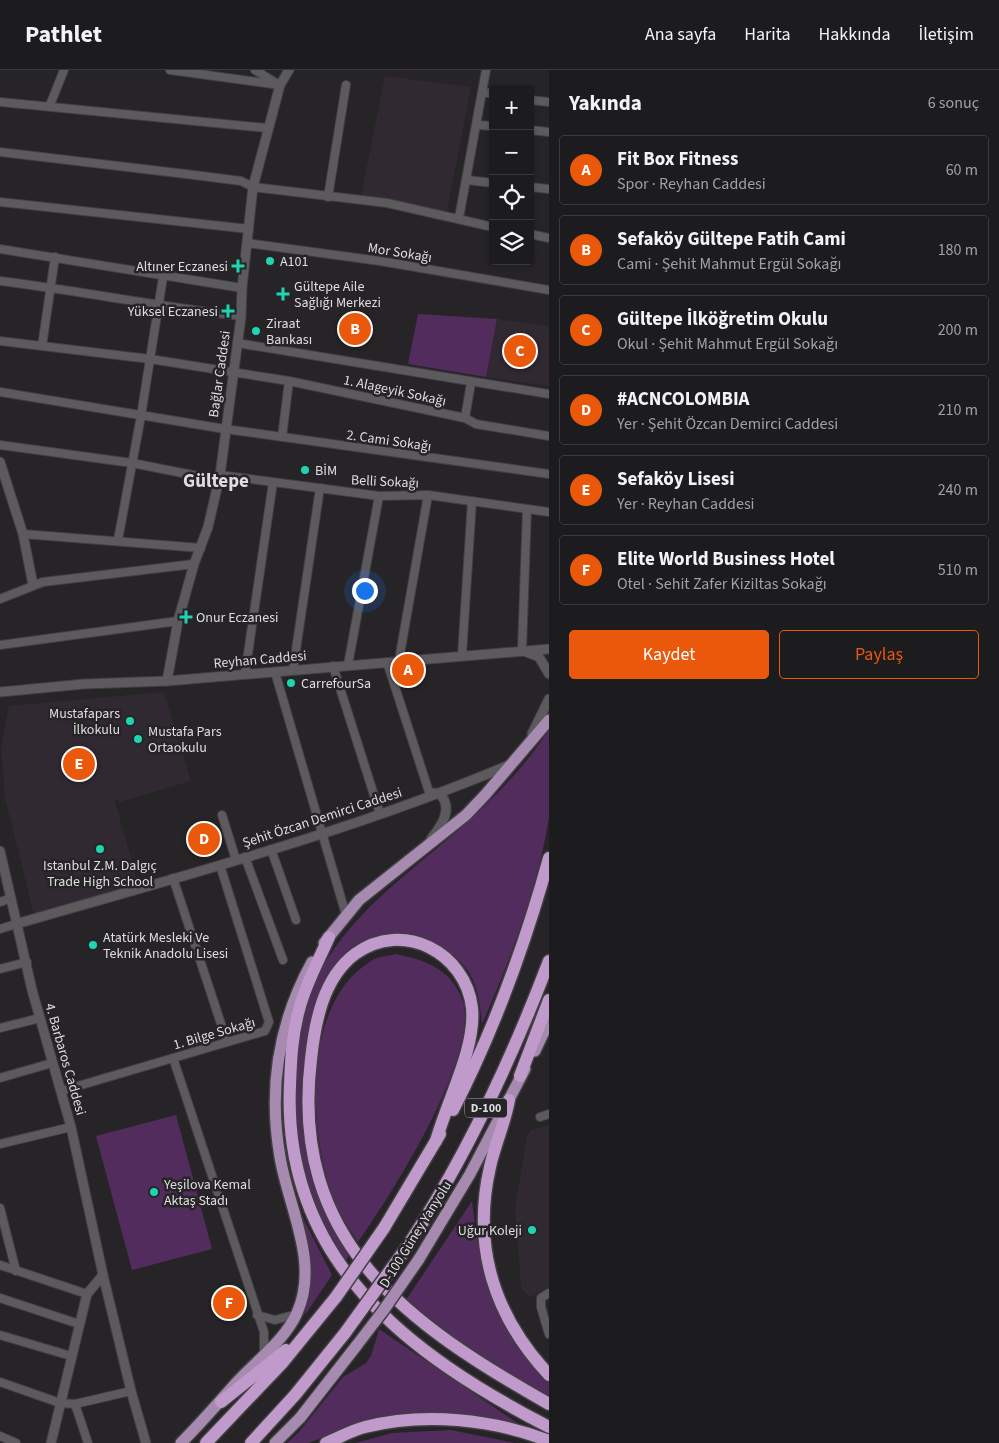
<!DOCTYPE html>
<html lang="tr">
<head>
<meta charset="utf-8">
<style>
  body { margin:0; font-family:"Source Sans 3",sans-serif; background:#29282a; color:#f1f3f6 }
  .controls { position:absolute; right:15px; top:15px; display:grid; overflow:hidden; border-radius:5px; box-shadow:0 1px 4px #0004 }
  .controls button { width:45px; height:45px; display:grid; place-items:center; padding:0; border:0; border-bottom:1px solid #3a393b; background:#1c1b1d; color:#f1f3f6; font:25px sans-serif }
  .you { position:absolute; left:364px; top:520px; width:18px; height:18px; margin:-12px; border:4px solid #fff; border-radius:50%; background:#1a73e8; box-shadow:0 0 0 8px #1a73e833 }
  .badge { display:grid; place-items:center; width:32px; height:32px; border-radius:50%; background:#ea580c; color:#fff; font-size:16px; font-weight:700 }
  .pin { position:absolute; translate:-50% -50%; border:2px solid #fff; box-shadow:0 1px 5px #0006 }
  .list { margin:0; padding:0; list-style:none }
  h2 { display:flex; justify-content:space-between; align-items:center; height:65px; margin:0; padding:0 20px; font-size:21px }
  h2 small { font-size:16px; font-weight:400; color:#a0a1a4 }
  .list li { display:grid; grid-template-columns:32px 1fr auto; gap:15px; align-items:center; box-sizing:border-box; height:70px; margin:0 10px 10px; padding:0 10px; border:1px solid #3a393b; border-radius:5px }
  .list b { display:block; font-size:19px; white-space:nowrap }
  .list p { margin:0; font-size:16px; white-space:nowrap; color:#a0a1a4 }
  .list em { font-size:16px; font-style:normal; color:#a0a1a4 }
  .actions { display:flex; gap:10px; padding:15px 20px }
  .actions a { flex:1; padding:11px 0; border:1px solid #ea580c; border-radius:5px; text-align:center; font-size:18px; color:#ea580c }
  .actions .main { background:#ea580c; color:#fff }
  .icon { flex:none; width:28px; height:28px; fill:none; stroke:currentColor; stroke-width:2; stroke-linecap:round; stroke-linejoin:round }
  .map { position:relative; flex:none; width:549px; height:1373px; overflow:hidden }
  header { display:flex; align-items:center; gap:30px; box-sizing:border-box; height:70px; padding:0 25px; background:#1c1b1d; border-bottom:1px solid #3a393b }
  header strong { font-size:24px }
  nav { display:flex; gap:28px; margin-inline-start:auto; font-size:18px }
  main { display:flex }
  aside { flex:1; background:#1c1b1d }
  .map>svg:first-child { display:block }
  .built { fill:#302932 }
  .green { fill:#532c5e }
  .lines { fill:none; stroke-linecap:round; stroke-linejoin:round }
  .minor-casing { stroke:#413f42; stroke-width:10 }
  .tertiary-casing { stroke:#413f42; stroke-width:11 }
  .primary-casing { stroke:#413f42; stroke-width:14 }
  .trunk-casing { stroke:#413f42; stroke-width:15 }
  .minor { stroke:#5d5a5e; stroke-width:8 }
  .tertiary { stroke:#5d5a5e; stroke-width:9 }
  .primary { stroke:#a78ab0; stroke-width:11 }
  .trunk { stroke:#c09acb; stroke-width:12 }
  .primary-bridge-casing { stroke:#413f42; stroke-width:14; stroke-linecap:butt }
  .trunk-bridge-casing { stroke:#413f42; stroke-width:15; stroke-linecap:butt }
  .primary-bridge { stroke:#a78ab0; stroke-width:11 }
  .trunk-bridge { stroke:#c09acb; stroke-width:12 }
  .poi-dot { fill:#1dd5b1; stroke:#262427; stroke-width:2 }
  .labels { text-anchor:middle; stroke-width:5; stroke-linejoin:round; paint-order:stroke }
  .shield { fill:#262427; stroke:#a8a6a8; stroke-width:1 }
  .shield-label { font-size:12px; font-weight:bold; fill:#dfdddf }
  .street-label { font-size:14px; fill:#dfdddf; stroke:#262427 }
  .poi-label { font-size:14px; fill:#dfdddf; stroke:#262427; text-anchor:start }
  .district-label { font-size:19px; font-weight:bold; fill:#dfdddf; stroke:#262427 }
</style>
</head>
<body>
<header>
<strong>Pathlet</strong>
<nav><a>Ana sayfa</a><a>Harita</a><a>Hakkında</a><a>İletişim</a></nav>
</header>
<main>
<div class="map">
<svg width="549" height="1373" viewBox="0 0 549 1373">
  <rect width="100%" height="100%" fill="#262427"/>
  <g class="built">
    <path d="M 385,6 L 471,17 L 446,146 L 360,131 Z"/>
    <path d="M 497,249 L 549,256 L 549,316 L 486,307 Z"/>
    <path d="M 164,622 L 191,711 L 120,732 L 114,728 L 138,813 L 34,845 L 5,728 L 1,677 L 9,636 Z"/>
    <path d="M 549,1055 L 549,1218 L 530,1227 L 521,1218 L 515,1137 L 527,1066 L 531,1060 Z"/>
  </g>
  <g class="green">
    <path d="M 418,244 L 497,249 L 486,307 L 408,294 Z"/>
    <path d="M 549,660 C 549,688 549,722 549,748 C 537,819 511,888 482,954 C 480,935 478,912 465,897 C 437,863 372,851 341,887 C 322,909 314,936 308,963 C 292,1041 307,1118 349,1185 L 346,1191 C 309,1136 298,1093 296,1028 C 295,994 297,960 309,927 C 335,855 399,811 455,763 C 490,733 523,699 549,660 Z"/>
    <path d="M 396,884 C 425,890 451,899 462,929 C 482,983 390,1127 358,1172 C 348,1157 337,1140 331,1123 C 309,1056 302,933 371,891 C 378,886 389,886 396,884 Z"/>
    <path d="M 176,1045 L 212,1179 L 132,1200 L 96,1066 Z"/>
    <path d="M 472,1131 C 481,1210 493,1253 549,1312 L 549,1327 L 467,1277 L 406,1230 Z"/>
    <path d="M 302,1146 L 332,1205 L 305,1245 C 311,1211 308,1180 302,1146 Z"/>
    <path d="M 379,1259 L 519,1354 L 449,1343 L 404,1344 L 364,1350 L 309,1373 L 287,1373 L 299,1362 L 343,1307 L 366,1293 L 371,1286 Z"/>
    <path d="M 451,1360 L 515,1373 L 356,1373 L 392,1363 Z"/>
  </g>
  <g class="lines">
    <g class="minor-casing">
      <g id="minor">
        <path d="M 170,0 L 280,15"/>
        <path d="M 255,0 L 276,13"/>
        <path d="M 483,22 L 493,24"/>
        <path d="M 530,30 L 549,32"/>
        <path d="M 0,32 L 267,58"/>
        <path d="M 50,35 L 64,0"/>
        <path d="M 478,55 L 493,56"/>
        <path d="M 530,60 L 549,62"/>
        <path d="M 0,82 L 194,105 L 241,111 L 253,117 L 387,133 L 493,157"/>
        <path d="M 467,110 L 493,113"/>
        <path d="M 530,117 L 549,119"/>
        <path d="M 328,127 L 346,15"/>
        <path d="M 0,132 L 249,159"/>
        <path d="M 459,148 L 486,0"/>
        <path d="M 530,164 L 549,168"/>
        <path d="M 247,173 L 380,191 L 549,220"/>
        <path d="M 0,179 L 242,218"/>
        <path d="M 0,211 C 81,221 160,237 241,246"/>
        <path d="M 0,271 L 150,289 L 289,311 L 465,348 L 476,354 L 549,366"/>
        <path d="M 237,273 L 549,324"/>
        <path d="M 42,276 L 55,187"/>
        <path d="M 0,322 L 225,359 L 549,404"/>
        <path d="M 465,348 L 471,313"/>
        <path d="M 282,367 L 289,311"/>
        <path d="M 0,375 L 132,393 L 218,410"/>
        <path d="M 220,405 L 379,426 L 428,425 L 549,442"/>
        <path d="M 23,464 L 201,478"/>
        <path d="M 118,470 L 141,346 L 163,207"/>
        <path d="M 0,529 L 43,512 L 194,494"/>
        <path d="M 0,575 L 178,551"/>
        <path d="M 522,580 L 527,439"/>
        <path d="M 462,585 L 472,431"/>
        <path d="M 399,590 L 428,425"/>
        <path d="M 387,592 L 430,725"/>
        <path d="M 348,595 L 379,426"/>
        <path d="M 333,596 L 380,744"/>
        <path d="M 293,600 L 320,418"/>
        <path d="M 275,602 L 346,845"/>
        <path d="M 245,604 L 273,412"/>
        <path d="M 222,745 L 236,790"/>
        <path d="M 271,779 L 296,850"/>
        <path d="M 245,787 L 283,890"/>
        <path d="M 173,808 L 227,972"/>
        <path d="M 0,832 L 11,828"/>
        <path d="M 0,859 L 16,854"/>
        <path d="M 0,899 L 27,892"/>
        <path d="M 0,958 L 40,948"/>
        <path d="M 173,988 L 264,1262 L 264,1282 L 261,1286"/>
        <path d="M 0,1008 L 52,993"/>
        <path d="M 61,1021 L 265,961 L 269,952 L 220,795"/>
        <path d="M 540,1047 L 549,1044"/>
        <path d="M 0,1074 L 71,1057"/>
        <path d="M 0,1138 L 16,1201"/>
        <path d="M 0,1195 L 87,1224"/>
        <path d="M 549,1223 L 541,1228 L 541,1237 L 549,1264"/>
        <path d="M 0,1228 L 79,1254"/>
        <path d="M 257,1245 L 275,1250 L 297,1244"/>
        <path d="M 0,1265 L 71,1286"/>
        <path d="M 0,1312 L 60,1333 L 75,1334 L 131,1321"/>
        <path d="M 75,1334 L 88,1373"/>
        <path d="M 0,1366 L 16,1373"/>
      </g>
    </g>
    <g class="tertiary-casing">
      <g id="tertiary">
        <path d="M 0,392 L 23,464 L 33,515"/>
        <path d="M 524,581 L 539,587 L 549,604"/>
        <path d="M 167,611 L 178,551 L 194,494 L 208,457 L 220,405 L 241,247 L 242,218 L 253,117 L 280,15 L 289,0"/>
        <path d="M 0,622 L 84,614 L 167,611 L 549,579"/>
        <path d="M 532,664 L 549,629"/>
        <path d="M 431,769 C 441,756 454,739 440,724 L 434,723"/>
        <path d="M 0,781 L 32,920 L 71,1057 L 103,1205 L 131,1321 L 146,1373"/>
        <path d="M 16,854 C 182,806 351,762 509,695"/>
        <path d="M 51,1373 L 87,1224 L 103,1205"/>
      </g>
    </g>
    <g class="primary-casing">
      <g id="primary">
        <path d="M 324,873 L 359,830 L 466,745 L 485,725 L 549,650"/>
        <path d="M 535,981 L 549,951"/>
        <path d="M 419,1189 L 470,1104 L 525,999"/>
        <path d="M 181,1373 C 201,1353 219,1332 237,1312 C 257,1290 285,1270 297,1243 C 320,1192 288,1137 280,1087 C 268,1018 278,954 312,892"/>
        <path d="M 275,1373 L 300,1348 L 357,1275"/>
      </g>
    </g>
    <g class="trunk-casing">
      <g id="trunk">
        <path d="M 329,867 C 319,890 305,915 299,940 C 292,965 291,989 290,1015 C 282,1190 408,1284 549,1357"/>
        <path d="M 520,1006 L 549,930"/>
        <path d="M 509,1030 C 505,1053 495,1074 490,1097 C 472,1176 494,1246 549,1305"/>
        <path d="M 453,1040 C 494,960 525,875 549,788"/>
        <path d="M 436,1071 C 447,1031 476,978 472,938 C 466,883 403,849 355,884 C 323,908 315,952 311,989 C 289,1172 408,1254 549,1334"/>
        <path d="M 384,1158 L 440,1064"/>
        <path d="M 407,1177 C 466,1087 511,991 549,891"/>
        <path d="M 221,1332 L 286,1280"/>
        <path d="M 206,1373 L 283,1292 L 336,1227"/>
        <path d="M 251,1373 L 295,1325 L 345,1263"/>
        <path d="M 326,1373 C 339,1368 352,1360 365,1357 C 424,1342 493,1349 549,1371"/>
      </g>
    </g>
    <use href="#minor" class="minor"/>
    <use href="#tertiary" class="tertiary"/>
    <use href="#primary" class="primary"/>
    <use href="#trunk" class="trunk"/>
    <g class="primary-bridge-casing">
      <path id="primary-bridge" d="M 357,1275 L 383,1241 L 419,1189"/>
    </g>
    <g class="trunk-bridge-casing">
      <g id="trunk-bridge">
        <path d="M 336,1227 L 384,1158"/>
        <path d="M 345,1263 L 407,1177"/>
      </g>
    </g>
    <use href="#primary-bridge" class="primary-bridge"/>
    <use href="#trunk-bridge" class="trunk-bridge"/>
  </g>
  <g class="poi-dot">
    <circle cx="270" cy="191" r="5"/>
    <path d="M235.5 188.5h5v5h5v5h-5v5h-5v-5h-5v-5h5z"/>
    <path d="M280.5 216.5h5v5h5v5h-5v5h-5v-5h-5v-5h5z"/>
    <path d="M225.5 233.5h5v5h5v5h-5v5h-5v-5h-5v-5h5z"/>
    <circle cx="256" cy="261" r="5"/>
    <circle cx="305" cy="400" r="5"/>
    <path d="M183.5 539.5h5v5h5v5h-5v5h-5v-5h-5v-5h5z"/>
    <circle cx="291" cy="613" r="5"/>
    <circle cx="130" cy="651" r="5"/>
    <circle cx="138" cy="669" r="5"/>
    <circle cx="100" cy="779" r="5"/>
    <circle cx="93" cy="875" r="5"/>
    <circle cx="154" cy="1122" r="5"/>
    <circle cx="532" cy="1160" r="5"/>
  </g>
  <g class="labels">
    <rect class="shield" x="465" y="1028.5" width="42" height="19" rx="4"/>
    <g class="shield-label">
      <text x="486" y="1042">D-100</text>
    </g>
    <g class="street-label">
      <text transform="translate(400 182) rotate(9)" y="5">Mor Sokağı</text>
      <text transform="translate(219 304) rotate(-82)" y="5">Bağlar Caddesi</text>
      <text transform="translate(395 320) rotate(12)" y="5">1. Alageyik Sokağı</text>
      <text transform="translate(389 370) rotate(8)" y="5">2. Cami Sokağı</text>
      <text transform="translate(385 411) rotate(3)" y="5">Belli Sokağı</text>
      <text transform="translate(260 589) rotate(-5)" y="5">Reyhan Caddesi</text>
      <text transform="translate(322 747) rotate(-18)" y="5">Şehit Özcan Demirci Caddesi</text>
      <text transform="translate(214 963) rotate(-16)" y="5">1. Bilge Sokağı</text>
      <text transform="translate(66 989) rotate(74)" y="5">4. Barbaros Caddesi</text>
      <text transform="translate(415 1164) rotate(-58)" y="5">D-100 Güney Yanyolu</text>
    </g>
    <g class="poi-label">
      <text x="280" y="196">A101</text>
      <text x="228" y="201" text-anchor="end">Altıner Eczanesi</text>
      <text x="294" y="221">Gültepe Aile<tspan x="294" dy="16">Sağlığı Merkezi</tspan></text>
      <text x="218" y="246" text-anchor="end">Yüksel Eczanesi</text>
      <text x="266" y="258">Ziraat<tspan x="266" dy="16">Bankası</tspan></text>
      <text x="315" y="405">BİM</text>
      <text x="196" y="552">Onur Eczanesi</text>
      <text x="301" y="618">CarrefourSa</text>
      <text x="120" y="648" text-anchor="end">Mustafapars<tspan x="120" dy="16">İlkokulu</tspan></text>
      <text x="148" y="666">Mustafa Pars<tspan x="148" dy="16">Ortaokulu</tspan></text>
      <text x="100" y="800" text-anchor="middle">Istanbul Z.M. Dalgıç<tspan x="100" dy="16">Trade High School</tspan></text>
      <text x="103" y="872">Atatürk Mesleki Ve<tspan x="103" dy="16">Teknik Anadolu Lisesi</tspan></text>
      <text x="164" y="1119">Yeşilova Kemal<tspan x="164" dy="16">Aktaş Stadı</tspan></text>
      <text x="522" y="1165" text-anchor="end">Uğur Koleji</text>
    </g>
    <g class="district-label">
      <text x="216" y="417">Gültepe</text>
    </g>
  </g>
</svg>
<div class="controls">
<button>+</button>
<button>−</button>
<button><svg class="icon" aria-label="locate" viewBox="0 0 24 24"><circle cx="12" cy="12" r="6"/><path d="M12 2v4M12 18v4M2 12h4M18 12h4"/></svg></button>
<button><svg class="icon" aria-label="layers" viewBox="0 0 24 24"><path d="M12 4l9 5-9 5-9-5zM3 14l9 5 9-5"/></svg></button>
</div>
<div class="you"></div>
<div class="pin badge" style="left:408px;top:600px">A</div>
<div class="pin badge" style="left:355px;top:259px">B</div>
<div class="pin badge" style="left:520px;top:281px">C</div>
<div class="pin badge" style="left:204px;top:769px">D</div>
<div class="pin badge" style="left:79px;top:694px">E</div>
<div class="pin badge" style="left:229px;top:1233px">F</div>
</div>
<aside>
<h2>Yakında<small>6 sonuç</small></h2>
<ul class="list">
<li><span class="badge">A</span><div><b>Fit Box Fitness</b><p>Spor · Reyhan Caddesi</p></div><em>60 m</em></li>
<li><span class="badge">B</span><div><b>Sefaköy Gültepe Fatih Cami</b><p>Cami · Şehit Mahmut Ergül Sokağı</p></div><em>180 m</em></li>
<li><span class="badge">C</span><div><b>Gültepe İlköğretim Okulu</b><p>Okul · Şehit Mahmut Ergül Sokağı</p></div><em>200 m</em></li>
<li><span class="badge">D</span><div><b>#ACNCOLOMBIA</b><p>Yer · Şehit Özcan Demirci Caddesi</p></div><em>210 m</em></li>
<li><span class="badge">E</span><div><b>Sefaköy Lisesi</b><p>Yer · Reyhan Caddesi</p></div><em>240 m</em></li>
<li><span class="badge">F</span><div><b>Elite World Business Hotel</b><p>Otel · Sehit Zafer Kiziltas Sokağı</p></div><em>510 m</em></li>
</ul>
<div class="actions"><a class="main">Kaydet</a><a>Paylaş</a></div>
</aside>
</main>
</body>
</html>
